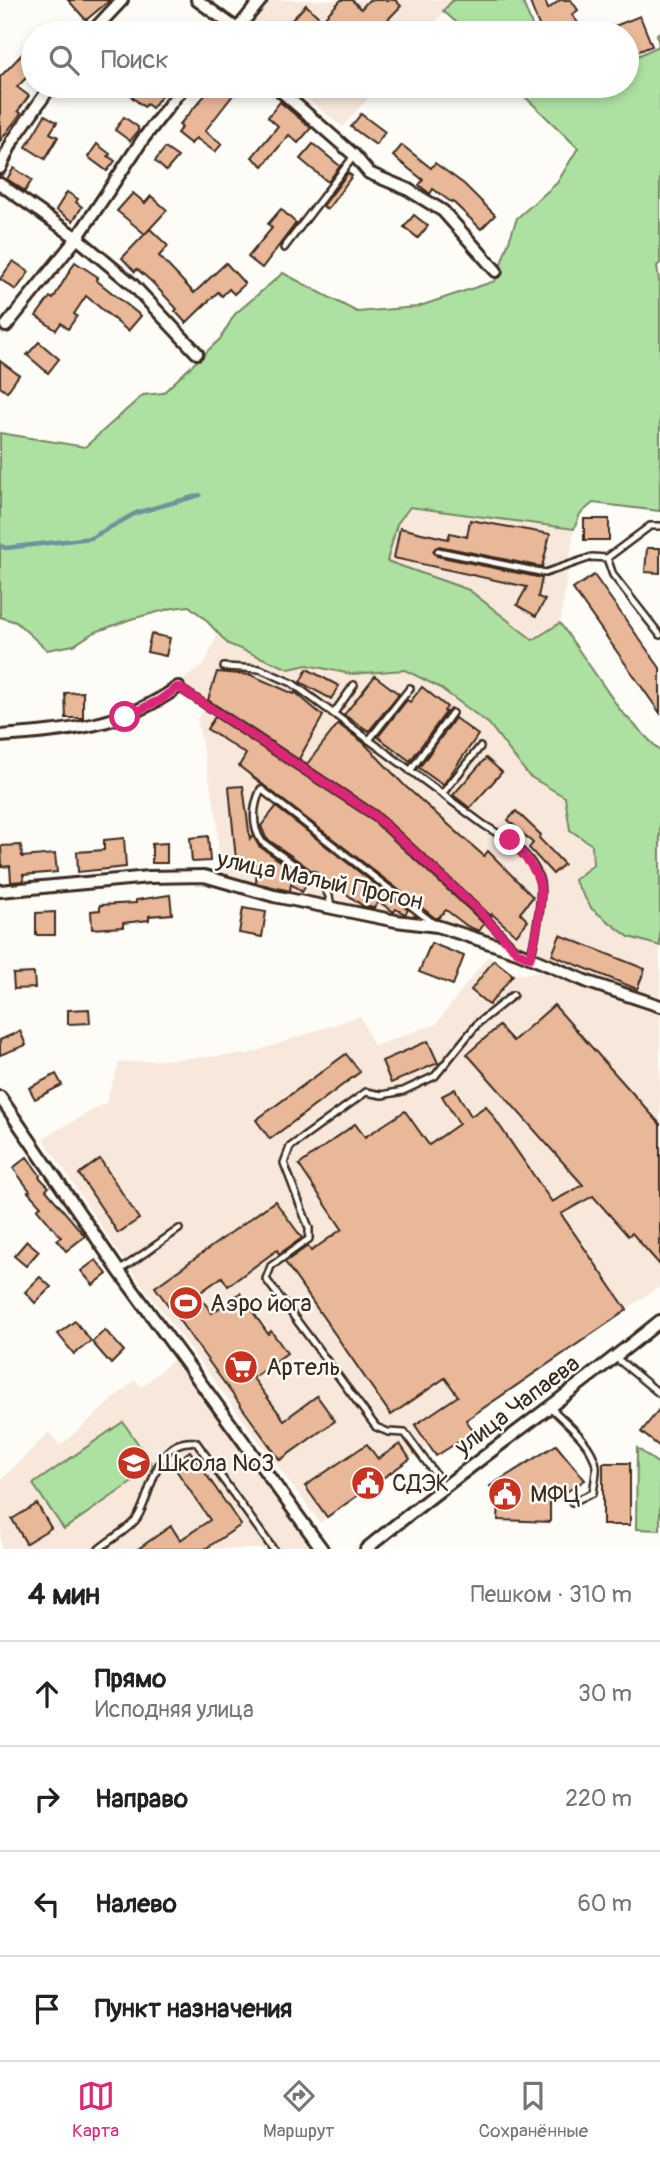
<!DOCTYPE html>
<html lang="ru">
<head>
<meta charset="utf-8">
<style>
  body { margin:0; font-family:Pangolin,sans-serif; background:#f6f6f6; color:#222 }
  .stop { position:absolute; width:21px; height:21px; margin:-16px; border:5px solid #db2777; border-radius:50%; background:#fff }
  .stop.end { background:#db2777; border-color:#fff; box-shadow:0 2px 7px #0008 }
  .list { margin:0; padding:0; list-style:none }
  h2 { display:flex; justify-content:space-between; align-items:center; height:91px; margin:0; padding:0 28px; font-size:30px }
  h2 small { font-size:23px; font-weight:400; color:#767676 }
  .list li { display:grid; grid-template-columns:46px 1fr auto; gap:21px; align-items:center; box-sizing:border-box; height:105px; padding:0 28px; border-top:2px solid #e0e0e0 }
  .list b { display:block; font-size:26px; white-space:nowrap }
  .list p { margin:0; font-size:23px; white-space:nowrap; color:#767676 }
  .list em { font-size:23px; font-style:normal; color:#767676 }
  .icon { flex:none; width:38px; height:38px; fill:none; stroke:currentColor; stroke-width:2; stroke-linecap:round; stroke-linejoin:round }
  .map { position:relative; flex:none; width:660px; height:1549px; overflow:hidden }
  .search { position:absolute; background:#fff; box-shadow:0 4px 10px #0003; left:21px; right:21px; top:21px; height:77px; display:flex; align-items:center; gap:18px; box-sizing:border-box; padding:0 24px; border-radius:38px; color:#767676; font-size:26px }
  .sheet { height:511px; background:#fff }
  nav { display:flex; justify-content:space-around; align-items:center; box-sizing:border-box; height:98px; border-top:2px solid #e0e0e0; background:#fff; font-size:19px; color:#767676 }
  nav a { display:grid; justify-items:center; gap:4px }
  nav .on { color:#db2777 }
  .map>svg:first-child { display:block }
  .built { fill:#f7e8db }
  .green { fill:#ade1a2; stroke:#748660; stroke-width:2 }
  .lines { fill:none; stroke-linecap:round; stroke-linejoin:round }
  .stream { stroke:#6e939d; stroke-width:4.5 }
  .building { fill:#e8b899; stroke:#3b2a1e; stroke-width:2 }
  .service-casing { stroke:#3b2a1e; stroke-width:10 }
  .minor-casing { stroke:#3b2a1e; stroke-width:16 }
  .service { stroke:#fdfcf7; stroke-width:5 }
  .minor { stroke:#fdfcf7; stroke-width:10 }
  .route { stroke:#db2777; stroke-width:9 }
  .labels { text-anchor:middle; stroke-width:5; stroke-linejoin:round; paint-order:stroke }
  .street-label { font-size:24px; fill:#3b2a1e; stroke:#fdfcf7 }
  .poi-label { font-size:24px; fill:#3b2a1e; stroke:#fdfcf7; text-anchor:start }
</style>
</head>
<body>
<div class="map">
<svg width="660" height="1549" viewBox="0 0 660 1549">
  <rect width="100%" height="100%" fill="#fdfcf7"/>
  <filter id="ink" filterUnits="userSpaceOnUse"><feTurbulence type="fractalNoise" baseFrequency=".0143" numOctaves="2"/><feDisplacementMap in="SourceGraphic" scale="14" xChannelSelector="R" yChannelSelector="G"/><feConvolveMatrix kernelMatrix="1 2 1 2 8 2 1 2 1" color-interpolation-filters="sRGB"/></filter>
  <g filter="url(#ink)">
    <g class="built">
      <path d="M 273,0 L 453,0 L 427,33 L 239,33 Z"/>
      <path d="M 290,86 L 378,86 L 343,127 Z"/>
      <path d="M 410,507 L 574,529 L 560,623 L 533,640 L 469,590 L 387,561 L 397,524 Z"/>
      <path d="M 218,633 L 228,644 L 289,669 L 307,665 L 351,674 L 405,670 L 439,687 L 489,724 L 529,776 L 565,797 L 570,830 L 592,845 L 593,865 L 574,880 L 592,909 L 629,937 L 660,946 L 660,1003 L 397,917 L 295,897 L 248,883 L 219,872 L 217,818 L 197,720 L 203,710 L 177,684 L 204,665 Z"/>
      <path d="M 488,956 L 494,960 L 471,990 L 489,1004 L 513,975 L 540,972 L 660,1015 L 660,1286 L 466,1420 L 451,1400 L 416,1425 L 429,1446 L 410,1459 L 400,1444 L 378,1459 L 367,1444 L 306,1486 L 327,1517 L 320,1523 L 118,1252 L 43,1138 L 106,1103 L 119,1063 L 248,1054 L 360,1016 L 374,1046 L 436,1024 Z"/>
      <path d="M 173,1360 L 309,1541 L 311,1549 L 1,1549 L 0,1481 L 49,1432 L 60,1446 L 135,1380 L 142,1387 Z"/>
    </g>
    <g class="green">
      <path d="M 453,0 L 522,0 L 535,33 L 469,33 L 443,11 Z"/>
      <path d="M 660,32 L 660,263 L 657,266 L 660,287 L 660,511 L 593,503 L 580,514 L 574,529 L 410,507 L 397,524 L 387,561 L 469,590 L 533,640 L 560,623 L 621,711 L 660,751 L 660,946 L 629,937 L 592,909 L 574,880 L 593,865 L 592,845 L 570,830 L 565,797 L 529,776 L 489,724 L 439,687 L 405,670 L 351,674 L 307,665 L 289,669 L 228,644 L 204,618 L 189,606 L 173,608 L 131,619 L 93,633 L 74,645 L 47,650 L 16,622 L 0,617 L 0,433 L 85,447 L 143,395 L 163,393 L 220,339 L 235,314 L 283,273 L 357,312 L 417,307 L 495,281 L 517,218 L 557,183 L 578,148 L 514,86 L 627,86 L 627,61 L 659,46 L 657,34 Z"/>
      <path d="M 123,1422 L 154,1467 L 64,1529 L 33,1484 Z"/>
      <path d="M 637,1448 L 660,1465 L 660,1530 L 636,1529 Z"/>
    </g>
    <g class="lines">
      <path class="stream" d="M 0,546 L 6,548 L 91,538 L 136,513 L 200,495"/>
    </g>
    <g class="building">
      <path d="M 68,0 L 110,0 L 86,20 Z"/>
      <path d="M 341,0 L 352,0 L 361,9 L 369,0 L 395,0 L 401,6 L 375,33 L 294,33 L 286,26 L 306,5 L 322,20 Z"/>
      <path d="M 529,0 L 545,0 L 548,9 L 560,0 L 571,0 L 578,10 L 572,15 L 586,33 L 565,33 L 562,30 L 553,33 L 542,33 Z"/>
      <path d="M 640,16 L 652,46 L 627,56 L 627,33 L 597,33 Z"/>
      <path d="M 33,43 L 33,71 L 17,87 L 29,96 L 18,111 L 21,113 L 0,141 L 0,77 Z"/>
      <path d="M 141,86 L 169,86 L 152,108 L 147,104 L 144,107 L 132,97 Z"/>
      <path d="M 213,86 L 240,86 L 205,131 L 222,144 L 215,152 L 196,138 L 191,144 L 177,133 L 182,127 L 179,125 Z"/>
      <path d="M 280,102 L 311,128 L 298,143 L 289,135 L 263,166 L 252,157 L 278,126 L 268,117 Z"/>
      <path d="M 361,114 L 385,132 L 376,145 L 351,127 Z"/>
      <path d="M 45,115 L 57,122 L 50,133 L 58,137 L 45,159 L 26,147 Z"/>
      <path d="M 124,117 L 138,127 L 138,131 L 130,141 L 115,130 Z"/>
      <path d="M 97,144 L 110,154 L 108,156 L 115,161 L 107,171 L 88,157 Z"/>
      <path d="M 313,144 L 340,166 L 328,182 L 300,159 Z"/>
      <path d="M 402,145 L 431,168 L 435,163 L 464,184 L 495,215 L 481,229 L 452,201 L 451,202 L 433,189 L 430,194 L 419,185 L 423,180 L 393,156 Z"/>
      <path d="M 165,148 L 178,157 L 166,171 L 155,161 Z"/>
      <path d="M 14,168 L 32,180 L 25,191 L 7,179 Z"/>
      <path d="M 348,173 L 352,176 L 327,210 L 323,206 Z"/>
      <path d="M 67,192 L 78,199 L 76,202 L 82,207 L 73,221 L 56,210 Z"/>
      <path d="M 133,193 L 145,203 L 151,196 L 167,210 L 145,234 L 150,229 L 168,246 L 159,256 L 194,293 L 226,263 L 245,284 L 234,294 L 229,289 L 222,296 L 218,292 L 186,323 L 175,311 L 177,309 L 152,282 L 137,269 L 135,272 L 122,258 L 145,234 L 117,211 Z"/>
      <path d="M 281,209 L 296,223 L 262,268 L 248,257 L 272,228 L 268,224 Z"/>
      <path d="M 414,215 L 428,226 L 418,238 L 404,227 Z"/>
      <path d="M 13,261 L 29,272 L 16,290 L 0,279 Z"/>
      <path d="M 75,262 L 98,277 L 96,280 L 141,316 L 128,331 L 86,296 L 74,314 L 77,316 L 68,329 L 61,323 L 56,330 L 36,316 L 50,297 L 53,299 Z"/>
      <path d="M 39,342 L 59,359 L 48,373 L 27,355 Z"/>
      <path d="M 0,361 L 19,375 L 7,392 L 0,387 Z"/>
      <rect x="584" y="519" width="25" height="21"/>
      <path d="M 470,520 L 550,534 L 542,567 L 439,546 L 433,551 L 437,556 L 542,578 L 538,597 L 545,600 L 536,616 L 517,605 L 527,587 L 394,558 L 400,528 L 448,539 L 450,533 L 467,537 Z"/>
      <path d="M 647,548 L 660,548 L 660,573 L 645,572 Z"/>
      <path d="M 594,575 L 660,668 L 660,713 L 573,589 Z"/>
      <path d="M 151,634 L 170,638 L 166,656 L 147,652 Z"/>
      <path d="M 307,669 L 339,686 L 331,699 L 300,682 Z"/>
      <path d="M 217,672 L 251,675 L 294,694 L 295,692 L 323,716 L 299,759 L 307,764 L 338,724 L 364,743 L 405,786 L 484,856 L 488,851 L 533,897 L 520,913 L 528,921 L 516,935 L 492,914 L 491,916 L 377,811 L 208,700 Z"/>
      <path d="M 375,676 L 399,694 L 369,731 L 344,715 Z"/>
      <path d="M 422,687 L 447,707 L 444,711 L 446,712 L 410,761 L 378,737 L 407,700 L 410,702 Z"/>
      <path d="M 83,692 L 83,718 L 66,718 L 65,693 Z"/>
      <path d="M 215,717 L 371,819 L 475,915 L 484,924 L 479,931 L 467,926 L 446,910 L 438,918 L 435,918 L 239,766 L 246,754 L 207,729 Z"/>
      <path d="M 455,718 L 478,735 L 443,785 L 419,768 Z"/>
      <path d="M 486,758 L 502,772 L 470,808 L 453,795 Z"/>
      <path d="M 243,786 L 250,839 L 253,836 L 259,846 L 309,881 L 302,892 L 291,884 L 290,891 L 256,883 L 257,864 L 236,860 L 229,787 Z"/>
      <path d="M 276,807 L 408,910 L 405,914 L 396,909 L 394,912 L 379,902 L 374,908 L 363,906 L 315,871 L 314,872 L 266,838 L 261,826 Z"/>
      <path d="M 516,811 L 541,835 L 539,838 L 564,864 L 553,874 L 529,848 L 533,843 L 508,820 Z"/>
      <path d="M 208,836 L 210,861 L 192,862 L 190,838 Z"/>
      <path d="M 124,838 L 126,867 L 78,872 L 77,852 L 104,850 L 104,840 Z"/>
      <path d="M 167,843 L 167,863 L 152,863 L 152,844 Z"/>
      <path d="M 21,845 L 22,857 L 55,854 L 57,872 L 23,875 L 24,881 L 11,882 L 10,866 L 2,867 L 1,846 Z"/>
      <path d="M 170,895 L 172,914 L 149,916 L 149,920 L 123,923 L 123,927 L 92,929 L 91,911 L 100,910 L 100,905 L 136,903 L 136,900 Z"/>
      <path d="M 243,908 L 266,912 L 262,937 L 239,933 Z"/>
      <path d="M 55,912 L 55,935 L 36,935 L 36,913 Z"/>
      <path d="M 560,935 L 645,969 L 637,989 L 552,955 Z"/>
      <path d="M 431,943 L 464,956 L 453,985 L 419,972 Z"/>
      <path d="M 494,960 L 513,975 L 489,1005 L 471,990 Z"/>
      <path d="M 34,973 L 35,988 L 14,989 L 13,974 Z"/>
      <path d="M 554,1005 L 660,1124 L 660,1265 L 632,1233 L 628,1236 L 593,1196 L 561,1214 L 627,1310 L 466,1420 L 474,1432 L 436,1456 L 415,1425 L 458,1396 L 445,1378 L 391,1415 L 285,1262 L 308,1246 L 311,1251 L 342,1229 L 299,1165 L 355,1124 L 365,1137 L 405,1111 L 429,1145 L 459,1124 L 442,1096 L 455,1089 L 471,1116 L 486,1106 L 552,1202 L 583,1185 L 467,1054 L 499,1026 L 513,1041 Z"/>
      <path d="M 89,1009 L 90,1023 L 68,1024 L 68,1010 Z"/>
      <path d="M 20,1031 L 26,1045 L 0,1055 L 0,1040 Z"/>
      <path d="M 428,1041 L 438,1063 L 391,1083 L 382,1061 Z"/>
      <path d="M 346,1054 L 360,1072 L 270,1139 L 256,1120 Z"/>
      <path d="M 56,1074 L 62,1085 L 35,1099 L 29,1088 Z"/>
      <path d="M 27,1157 L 40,1175 L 39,1177 L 49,1187 L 46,1190 L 85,1236 L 66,1251 L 57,1240 L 61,1237 L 37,1209 L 41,1206 L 28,1192 L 30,1191 L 13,1168 Z"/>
      <path d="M 100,1159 L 139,1219 L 118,1233 L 79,1174 Z"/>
      <path d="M 275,1201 L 302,1238 L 279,1254 L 277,1250 L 228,1286 L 222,1277 L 198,1294 L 212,1313 L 240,1293 L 268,1334 L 271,1331 L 287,1353 L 253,1378 L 284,1420 L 317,1396 L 335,1421 L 280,1460 L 155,1287 Z"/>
      <path d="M 27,1241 L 39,1251 L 26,1266 L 14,1256 Z"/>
      <path d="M 96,1260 L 107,1274 L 93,1285 L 81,1271 Z"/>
      <path d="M 40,1277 L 51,1287 L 35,1303 L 25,1292 Z"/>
      <path d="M 75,1321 L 91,1341 L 74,1354 L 58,1334 Z"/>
      <path d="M 105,1330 L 124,1351 L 111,1364 L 92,1342 Z"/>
      <path d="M 660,1408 L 660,1447 L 641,1432 Z"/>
      <path d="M 367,1444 L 378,1459 L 400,1444 L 410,1459 L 327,1517 L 305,1486 Z"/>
      <path d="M 556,1445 L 585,1480 L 560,1496 L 550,1496 L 550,1522 L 498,1520 L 499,1499 L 490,1486 Z"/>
      <path d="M 190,1451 L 241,1525 L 205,1549 L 138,1549 L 171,1526 L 180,1540 L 210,1520 L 172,1464 Z"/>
      <rect x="603" y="1463" width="27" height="62"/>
      <path d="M 37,1504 L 51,1528 L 26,1543 L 12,1519 Z"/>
    </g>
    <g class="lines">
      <g class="service-casing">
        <g id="service">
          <path d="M 284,248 L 354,156"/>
          <path d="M 438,551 L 545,573 L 592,557 L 607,558 L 613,575 L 660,635"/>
          <path d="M 607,558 L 650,526 L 660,526"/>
          <path d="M 224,667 L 260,669 L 292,683 L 484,825 C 506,838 534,855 540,882 C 543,899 535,941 530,958"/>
          <path d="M 178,687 L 374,815 L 479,911 L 513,947"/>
          <path d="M 334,713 L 354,685"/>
          <path d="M 369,740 L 410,688"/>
          <path d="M 410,771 L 452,713"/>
          <path d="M 442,794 L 480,747"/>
          <path d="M 331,908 L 329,896 L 323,885 L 262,842 C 251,826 253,806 261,789 L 433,923"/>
          <path d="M 119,1271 L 179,1229"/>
          <path d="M 615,1357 L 660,1394"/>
          <path d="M 551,1408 C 566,1423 591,1442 596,1465 C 597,1473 594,1485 593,1493 L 572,1502"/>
          <path d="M 444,1486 L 405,1433 L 388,1432 L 376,1427 L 266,1279 L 271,1266 L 309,1239 L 309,1228 L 284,1163 L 290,1147 L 366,1092 L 382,1095 L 403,1091 L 435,1076 L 478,1023 L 513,995"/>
          <path d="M 99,1549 C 110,1539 129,1530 137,1518 C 154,1491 154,1437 196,1442 L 273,1549"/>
        </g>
      </g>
      <g class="minor-casing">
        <g id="minor">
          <path d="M 197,0 L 237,29"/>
          <path d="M 91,33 L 122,0"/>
          <path d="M 234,33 L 261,0"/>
          <path d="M 275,86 L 354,155 L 369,173 L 407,189 L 443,211 L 496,271"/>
          <path d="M 0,168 L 13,140 L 51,86"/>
          <path d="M 0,184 L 77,238 L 132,284 L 197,353"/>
          <path d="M 6,326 L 77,238 L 143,139 L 184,86"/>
          <path d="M 0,736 C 66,731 123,727 178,687"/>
          <path d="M 0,891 L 149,877 L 204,876 L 274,896 L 396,921 L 437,926 L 517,952 L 588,982 L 660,1006"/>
          <path d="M 0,1097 L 119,1271 L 322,1549"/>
          <path d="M 366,1549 C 462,1470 564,1399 660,1321"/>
        </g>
      </g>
      <use href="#service" class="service"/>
      <use href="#minor" class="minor"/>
    </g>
  </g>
  <g class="lines" filter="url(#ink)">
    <path class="route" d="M 125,717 L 160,700 L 178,687 L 374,815 L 479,911 L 517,952 L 530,958 C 535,940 544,899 539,881 C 534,865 521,852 510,840"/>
  </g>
  <defs>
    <g id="stadium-disc" transform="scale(1.75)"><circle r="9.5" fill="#c8321e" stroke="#fdfcf7"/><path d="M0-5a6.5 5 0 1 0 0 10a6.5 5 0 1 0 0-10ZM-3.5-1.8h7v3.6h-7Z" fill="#fff"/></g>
    <g id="supermarket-disc" transform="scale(1.75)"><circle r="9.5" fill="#c8321e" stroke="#fdfcf7"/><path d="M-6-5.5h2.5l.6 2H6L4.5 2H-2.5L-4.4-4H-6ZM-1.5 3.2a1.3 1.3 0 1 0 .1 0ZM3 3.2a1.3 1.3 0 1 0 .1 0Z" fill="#fff"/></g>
    <g id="school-disc" transform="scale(1.75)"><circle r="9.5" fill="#c8321e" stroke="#fdfcf7"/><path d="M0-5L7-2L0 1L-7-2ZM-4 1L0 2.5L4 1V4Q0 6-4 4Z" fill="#fff"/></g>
    <g id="civic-disc" transform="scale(1.75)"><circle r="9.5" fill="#c8321e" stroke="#fdfcf7"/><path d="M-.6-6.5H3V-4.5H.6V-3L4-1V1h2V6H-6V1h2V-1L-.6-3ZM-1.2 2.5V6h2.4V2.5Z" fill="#fff"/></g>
  </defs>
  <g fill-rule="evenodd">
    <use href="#stadium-disc" x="186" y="1303"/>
    <use href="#supermarket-disc" x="241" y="1367"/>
    <use href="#school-disc" x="134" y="1463"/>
    <use href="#civic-disc" x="368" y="1483"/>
    <use href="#civic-disc" x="505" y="1494"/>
  </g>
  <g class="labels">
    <g class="street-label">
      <text transform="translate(320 880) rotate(12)" y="8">улица Малый Прогон</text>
      <text transform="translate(517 1405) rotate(-37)" y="8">улица Чапаева</text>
    </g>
    <g class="poi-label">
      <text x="210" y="1311">Аэро йога</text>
      <text x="266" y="1375">Артель</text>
      <text x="158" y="1471">Школа №3</text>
      <text x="392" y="1491">СДЭК</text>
      <text x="530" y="1502">МФЦ</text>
    </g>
  </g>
</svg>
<div class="stop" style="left:125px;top:717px"></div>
<div class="stop end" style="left:510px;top:840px"></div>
<div class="search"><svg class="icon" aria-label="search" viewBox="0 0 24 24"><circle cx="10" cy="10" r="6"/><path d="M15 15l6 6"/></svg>Поиск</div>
</div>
<section class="sheet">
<h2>4 мин<small>Пешком · 310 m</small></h2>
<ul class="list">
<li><svg class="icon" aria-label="ahead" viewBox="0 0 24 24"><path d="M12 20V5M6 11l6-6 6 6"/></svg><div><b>Прямо</b><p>Исподняя улица</p></div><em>30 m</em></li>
<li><svg class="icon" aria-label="right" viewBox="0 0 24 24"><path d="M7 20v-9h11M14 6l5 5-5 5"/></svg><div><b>Направо</b></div><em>220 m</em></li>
<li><svg class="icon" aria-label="left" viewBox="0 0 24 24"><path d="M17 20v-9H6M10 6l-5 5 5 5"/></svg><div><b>Налево</b></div><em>60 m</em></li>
<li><svg class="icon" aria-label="arrive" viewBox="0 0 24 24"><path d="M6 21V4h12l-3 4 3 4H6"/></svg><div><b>Пункт назначения</b></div></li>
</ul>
</section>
<nav>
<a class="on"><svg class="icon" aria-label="map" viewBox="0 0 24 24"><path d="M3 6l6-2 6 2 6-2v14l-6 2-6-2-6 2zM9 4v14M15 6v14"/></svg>Карта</a>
<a><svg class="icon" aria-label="directions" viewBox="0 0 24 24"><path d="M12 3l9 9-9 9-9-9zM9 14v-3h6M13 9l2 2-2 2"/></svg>Маршрут</a>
<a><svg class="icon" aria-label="saved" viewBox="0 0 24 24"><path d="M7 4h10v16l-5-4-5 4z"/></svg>Сохранённые</a>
</nav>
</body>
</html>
